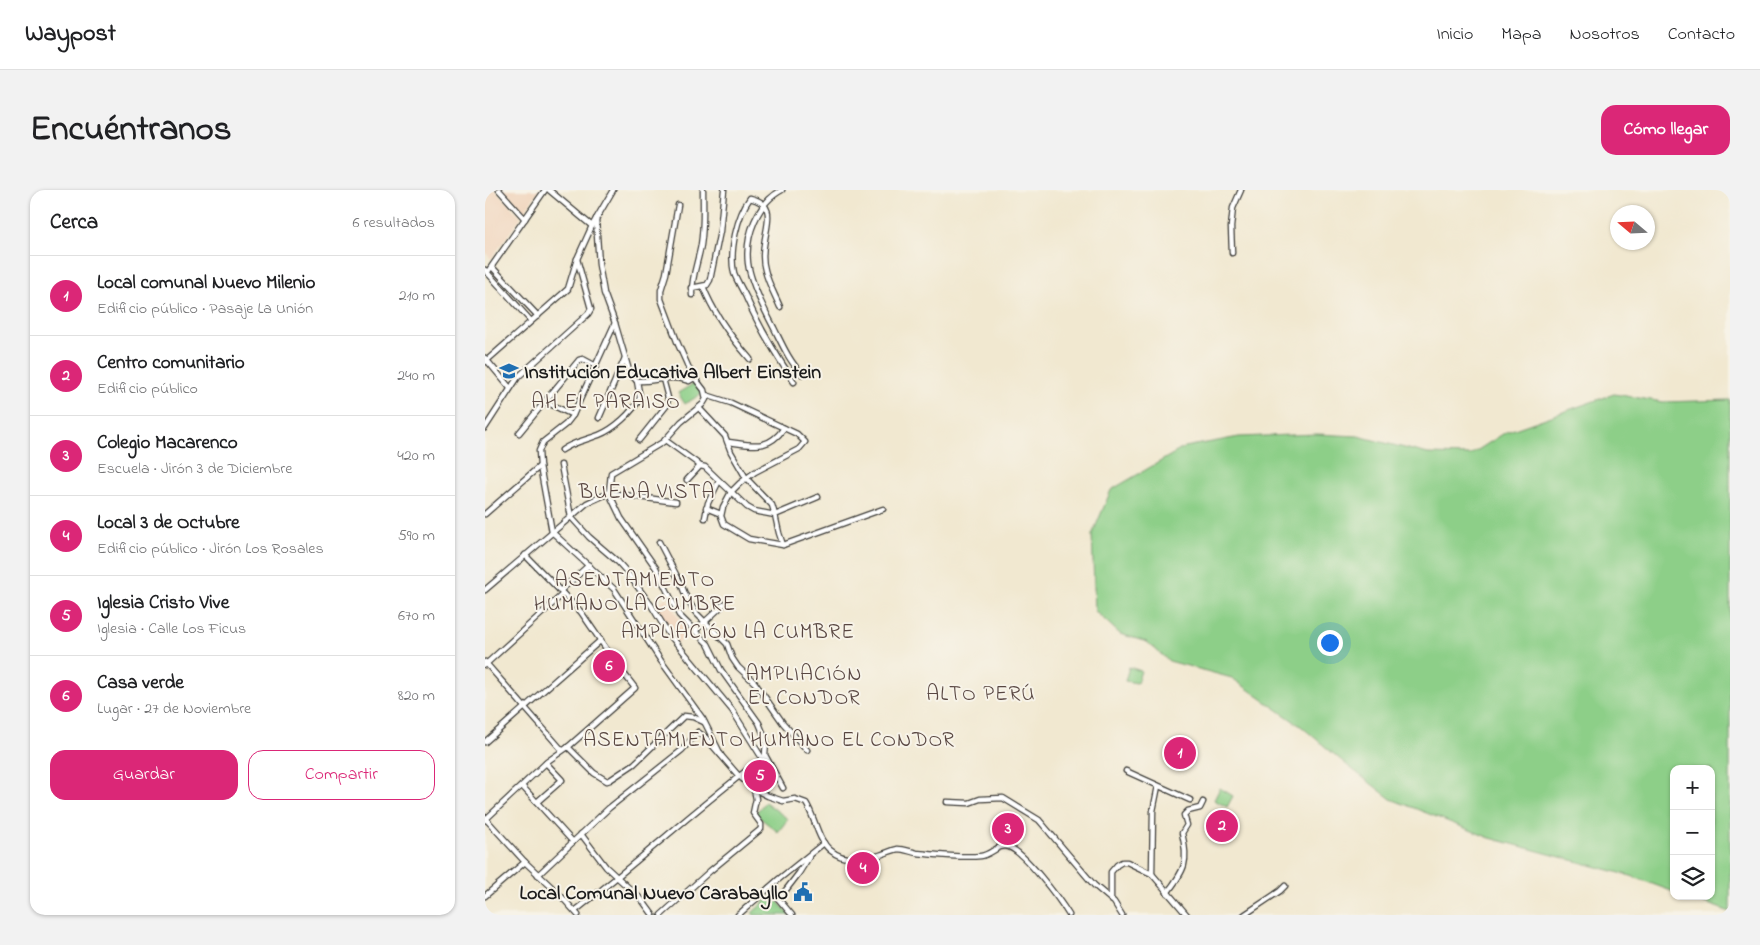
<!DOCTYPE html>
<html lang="es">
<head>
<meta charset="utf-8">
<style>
  body { margin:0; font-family:"Indie Flower",sans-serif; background:#f2f2f2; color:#202124 }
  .controls { position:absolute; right:15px; bottom:15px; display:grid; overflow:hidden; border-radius:10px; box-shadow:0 1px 4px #0004 }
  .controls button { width:45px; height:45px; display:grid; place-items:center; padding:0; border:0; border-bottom:1px solid #e0e0e0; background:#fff; color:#202124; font:25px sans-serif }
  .compass { position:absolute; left:1125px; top:15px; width:45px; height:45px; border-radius:50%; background:#fff; box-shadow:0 1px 4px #0004; rotate:289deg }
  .you { position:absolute; left:844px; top:452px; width:18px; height:18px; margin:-12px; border:4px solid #fff; border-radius:50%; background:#1a73e8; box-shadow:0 0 0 8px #1a73e833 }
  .badge { display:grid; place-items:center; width:32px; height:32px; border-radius:50%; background:#db2777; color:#fff; font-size:16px; font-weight:700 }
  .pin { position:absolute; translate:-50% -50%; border:2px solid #fff; box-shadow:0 1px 5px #0006 }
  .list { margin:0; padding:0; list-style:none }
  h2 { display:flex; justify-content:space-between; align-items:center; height:65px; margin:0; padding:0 20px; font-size:21px }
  h2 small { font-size:16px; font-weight:400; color:#757577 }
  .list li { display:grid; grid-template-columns:32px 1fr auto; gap:15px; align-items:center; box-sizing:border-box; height:80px; padding:0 20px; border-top:1px solid #e0e0e0 }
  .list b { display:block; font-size:19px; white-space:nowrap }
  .list p { margin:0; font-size:16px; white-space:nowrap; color:#757577 }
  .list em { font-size:16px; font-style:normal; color:#757577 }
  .actions { display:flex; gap:10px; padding:15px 20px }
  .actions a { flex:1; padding:11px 0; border:1px solid #db2777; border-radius:15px; text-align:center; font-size:18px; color:#db2777 }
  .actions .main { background:#db2777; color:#fff }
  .icon { flex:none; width:28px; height:28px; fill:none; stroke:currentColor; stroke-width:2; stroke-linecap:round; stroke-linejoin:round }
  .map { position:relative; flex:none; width:1245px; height:725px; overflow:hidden; border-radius:15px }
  header { display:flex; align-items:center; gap:30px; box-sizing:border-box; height:70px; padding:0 25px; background:#fff; border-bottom:1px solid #e0e0e0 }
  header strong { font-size:24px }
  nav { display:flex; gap:28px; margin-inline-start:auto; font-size:18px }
  .intro { display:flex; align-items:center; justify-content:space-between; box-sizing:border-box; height:120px; padding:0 30px }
  h1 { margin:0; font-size:35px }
  .button { padding:12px 22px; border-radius:15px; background:#db2777; color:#fff; font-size:18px; font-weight:700 }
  main { display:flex; gap:30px; padding:0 30px }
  aside { flex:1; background:#fff; border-radius:15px; box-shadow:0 1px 4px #0004 }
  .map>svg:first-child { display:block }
  .built { fill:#f1d5bd }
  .green { fill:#8dcf88; stroke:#547652 }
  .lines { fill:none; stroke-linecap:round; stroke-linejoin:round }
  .minor-casing { stroke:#3c3b37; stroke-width:7 }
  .minor { stroke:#fff; stroke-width:4.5 }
  .labels { text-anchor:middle; stroke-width:4; stroke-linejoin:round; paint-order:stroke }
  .poi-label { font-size:20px; font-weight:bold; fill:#1c1c1c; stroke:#f7f3e8; text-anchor:start }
  .neighbourhood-label { font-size:21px; letter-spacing:1px; fill:#594742; stroke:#f7f3e8 }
</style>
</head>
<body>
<header>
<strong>Waypost</strong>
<nav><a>Inicio</a><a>Mapa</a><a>Nosotros</a><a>Contacto</a></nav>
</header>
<div class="intro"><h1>Encuéntranos</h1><a class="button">Cómo llegar</a></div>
<main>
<aside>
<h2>Cerca<small>6 resultados</small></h2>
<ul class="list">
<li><span class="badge">1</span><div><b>Local comunal Nuevo Milenio</b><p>Edificio público · Pasaje La Unión</p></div><em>210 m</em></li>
<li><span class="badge">2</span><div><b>Centro comunitario</b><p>Edificio público</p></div><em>240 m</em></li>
<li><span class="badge">3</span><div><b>Colegio Macarenco</b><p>Escuela · Jirón 3 de Diciembre</p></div><em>420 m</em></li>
<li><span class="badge">4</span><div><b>Local 3 de Octubre</b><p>Edificio público · Jirón Los Rosales</p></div><em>590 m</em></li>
<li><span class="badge">5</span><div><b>Iglesia Cristo Vive</b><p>Iglesia · Calle Los Ficus</p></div><em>670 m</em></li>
<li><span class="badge">6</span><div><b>Casa verde</b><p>Lugar · 27 de Noviembre</p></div><em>820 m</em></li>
</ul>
<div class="actions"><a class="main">Guardar</a><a>Compartir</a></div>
</aside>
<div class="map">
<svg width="1245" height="725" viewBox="0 0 1245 725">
  <rect width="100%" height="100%" fill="#f7f3e8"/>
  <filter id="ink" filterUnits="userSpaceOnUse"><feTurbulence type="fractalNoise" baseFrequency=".02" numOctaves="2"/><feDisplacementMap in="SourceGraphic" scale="10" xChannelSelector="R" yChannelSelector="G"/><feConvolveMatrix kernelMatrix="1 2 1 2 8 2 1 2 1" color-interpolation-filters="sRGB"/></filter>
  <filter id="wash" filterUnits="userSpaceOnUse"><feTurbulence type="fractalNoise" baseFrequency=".0096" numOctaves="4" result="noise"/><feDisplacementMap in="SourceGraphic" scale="20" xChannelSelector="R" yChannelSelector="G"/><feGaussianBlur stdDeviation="1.12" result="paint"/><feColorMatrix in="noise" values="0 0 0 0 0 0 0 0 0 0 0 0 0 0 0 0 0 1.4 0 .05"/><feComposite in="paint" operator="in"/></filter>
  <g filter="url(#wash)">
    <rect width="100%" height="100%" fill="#f1e8d0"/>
    <g class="built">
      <path d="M 0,0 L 10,0 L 36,27 L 6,69 L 0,62 Z"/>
      <path d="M 19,0 L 54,0 L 39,22 Z"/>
      <path d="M 182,407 L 193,427 L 206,442 L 192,453 L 169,416 Z"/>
      <path d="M 514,625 L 534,630 L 530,648 L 513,647 Z"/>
    </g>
    <g class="green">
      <path d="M 211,192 L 218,203 L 200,214 L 193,203 Z"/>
      <path d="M 1129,204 L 1178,212 L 1245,210 L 1245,722 L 1201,706 L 1226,706 L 1226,579 L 1189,579 L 1189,702 L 1146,686 L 1005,648 L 906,609 L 863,576 L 817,537 L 747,488 L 684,471 L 662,452 L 635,444 L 610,421 L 607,345 L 626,300 L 700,257 L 754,247 L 832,244 L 873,246 L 943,264 L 985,265 L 1021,242 Z"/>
      <path d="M 644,477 L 656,481 L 652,493 L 640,491 Z"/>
      <path d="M 735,598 L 748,606 L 742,617 L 729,610 Z"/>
      <path d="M 280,612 L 303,629 L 293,642 L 270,624 Z"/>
      <path d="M 287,705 L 305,725 L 269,725 L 267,723 Z"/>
    </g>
  </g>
  <g filter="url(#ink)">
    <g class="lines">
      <g class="minor-casing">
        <g id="minor">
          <path d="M 14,0 L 40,29"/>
          <path d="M 64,0 L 107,36"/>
          <path d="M 297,0 C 272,13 260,46 263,73 C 265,91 280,121 289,138 C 297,154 304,171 317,184"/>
          <path d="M 193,15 L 181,84 L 176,100 L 176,109 L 193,154 L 206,183 L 219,200 L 221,209 L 218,214 L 196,232 L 178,252 L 126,283 L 124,303 L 136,328 L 171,378 L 194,425 L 223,454 L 236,480 L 274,533 L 281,550 L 280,565 L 298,598"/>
          <path d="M 111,29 L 114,75 L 119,103 L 130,133 L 145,184 L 152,191"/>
          <path d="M 747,63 L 746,37 L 748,18 L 756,0"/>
          <path d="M 7,77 L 53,126"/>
          <path d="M 0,80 L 46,131"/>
          <path d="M 2,83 L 60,0"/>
          <path d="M 218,96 C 228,123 246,147 265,169"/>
          <path d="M 206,98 L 222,95 L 225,90 L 235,41 L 239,0"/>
          <path d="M 207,105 C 206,88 213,72 216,55 C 219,36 218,19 218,0"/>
          <path d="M 295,117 C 290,105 283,93 280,80 C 277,70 278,59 280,49 C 283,30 290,14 265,8 C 252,26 244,61 249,83 C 252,91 257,99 261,107 C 274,137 291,165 309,192"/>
          <path d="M 130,133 L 88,225 L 81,234 L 58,252 L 54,261 L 55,276 L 67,342 L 129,399 L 176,471 L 218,529 L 236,565"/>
          <path d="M 0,168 L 25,198"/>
          <path d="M 0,172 L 83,99 L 92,69 L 107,36 L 128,0"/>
          <path d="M 152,191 C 170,192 186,184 204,191 L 209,188"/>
          <path d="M 221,205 L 246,213 L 312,244 L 320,252 L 314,259 L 270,282 L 255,293 L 246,302 L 238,317 L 236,326 L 239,334 L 264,349 L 298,355 L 398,319"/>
          <path d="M 59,211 L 88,225"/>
          <path d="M 214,218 L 240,246 L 246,262 L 261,288 L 287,315 L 290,325 L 333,307"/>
          <path d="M 114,228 L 140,168"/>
          <path d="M 0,238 L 33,187 L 103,124 L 106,119 L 92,69"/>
          <path d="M 34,243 L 94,170 L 98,169 L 111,176"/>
          <path d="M 154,250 L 182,215 L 183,208 L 178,189"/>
          <path d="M 180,250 L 212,273 L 215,276"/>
          <path d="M 243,252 C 268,255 283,261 299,238"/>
          <path d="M 77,260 C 88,252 101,250 114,245 C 129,239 147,223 155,208 L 152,191"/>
          <path d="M 76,275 L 86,327 L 104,347 L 133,372 L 141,381 L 166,415 L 183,443 L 247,520 L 277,568"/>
          <path d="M 202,290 L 215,276 L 220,277 L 262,317 L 269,321 L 290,325 L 294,343 L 298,355"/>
          <path d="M 221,318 L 236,324"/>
          <path d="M 0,324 L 55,276"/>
          <path d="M 220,328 L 223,313 L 234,291"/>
          <path d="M 174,352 L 196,394 L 202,409 L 211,423 L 242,454 L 247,468 L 253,477 L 270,493 L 298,533 L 322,560"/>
          <path d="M 0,400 L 102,313 L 124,303 L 191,312"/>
          <path d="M 75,401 L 104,375"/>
          <path d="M 210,441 L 239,414"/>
          <path d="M 0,472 L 77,560"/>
          <path d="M 0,475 L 78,404"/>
          <path d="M 0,552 L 116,450"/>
          <path d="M 83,557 L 109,583 L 122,591 L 125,590 L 149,574 L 199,526 L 208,527 L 219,532"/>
          <path d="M 641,581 L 705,610"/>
          <path d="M 37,596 L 88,652"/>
          <path d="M 52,612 L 77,590 L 61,573"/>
          <path d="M 462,612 L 484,613 L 495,609 L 518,608 L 554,630 L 609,695 L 629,712 L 637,725"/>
          <path d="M 0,628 L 40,672 L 75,705 L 93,725"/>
          <path d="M 0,630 L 63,571 L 83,557 L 150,498 L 133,476 L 96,422 L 40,365"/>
          <path d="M 96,644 L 121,677 L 157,710 L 168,725"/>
          <path d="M 667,684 L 668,621 L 673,596"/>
          <path d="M 53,685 L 124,618 L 197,560 L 213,542 L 220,547 L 253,585 L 269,599 L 283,606 L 298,611 L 310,609 L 321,613 C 330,627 332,649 345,660 C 359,672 379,670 395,665 C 401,663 408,660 413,659 C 419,659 426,662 432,663 C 454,665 475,668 496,666 C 506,665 514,653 524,657 C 540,663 575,710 584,725"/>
          <path d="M 284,698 L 307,725"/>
          <path d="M 682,703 C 700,680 704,672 697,643 L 702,635 L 699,625 L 703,621 L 715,618 L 718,612"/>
          <path d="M 0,706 L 40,672"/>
          <path d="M 294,709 L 314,683 L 324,667"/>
          <path d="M 626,710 L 626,682 L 632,675 L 637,672 L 642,672 L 667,684 L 702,725"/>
          <path d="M 90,721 C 154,671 214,616 279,567"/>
          <path d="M 176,725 L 225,681 L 276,639 L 276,634 L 268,623 L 271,609 L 269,599"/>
          <path d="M 253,725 L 294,689 L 339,653"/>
          <path d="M 759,725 L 795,701 L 800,696"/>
        </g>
      </g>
      <use href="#minor" class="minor"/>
    </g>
  </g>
  <defs>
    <g id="school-bare" transform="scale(1.5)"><path d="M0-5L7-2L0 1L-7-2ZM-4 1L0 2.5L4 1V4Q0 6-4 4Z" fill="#1f6fb2" stroke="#f7f3e8" stroke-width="2.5" paint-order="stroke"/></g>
    <g id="civic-bare" transform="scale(1.5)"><path d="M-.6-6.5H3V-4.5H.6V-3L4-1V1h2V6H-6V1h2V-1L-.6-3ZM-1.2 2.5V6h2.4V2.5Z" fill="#1f6fb2" stroke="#f7f3e8" stroke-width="2.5" paint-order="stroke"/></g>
  </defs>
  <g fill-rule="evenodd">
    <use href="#school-bare" x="24" y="181"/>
    <use href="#civic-bare" x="318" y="702"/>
  </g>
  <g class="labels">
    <g class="poi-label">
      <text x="39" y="188">Institución Educativa Albert Einstein</text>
      <text x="303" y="709" text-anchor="end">Local Comunal Nuevo Carabayllo</text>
    </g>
    <g class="neighbourhood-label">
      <text x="121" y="218">AH EL PARAISO</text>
      <text x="162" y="308">BUENA VISTA</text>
      <text x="150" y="396">ASENTAMIENTO<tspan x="150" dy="24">HUMANO LA CUMBRE</tspan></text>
      <text x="253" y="448">AMPLIACIÓN LA CUMBRE</text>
      <text x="319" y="490">AMPLIACIÓN<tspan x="319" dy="24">EL CONDOR</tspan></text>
      <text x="496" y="510">ALTO PERÚ</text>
      <text x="284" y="556">ASENTAMIENTO HUMANO EL CONDOR</text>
    </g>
  </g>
</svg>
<div class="controls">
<button>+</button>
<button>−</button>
<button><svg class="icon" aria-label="layers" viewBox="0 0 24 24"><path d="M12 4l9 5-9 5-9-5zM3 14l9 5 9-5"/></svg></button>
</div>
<svg class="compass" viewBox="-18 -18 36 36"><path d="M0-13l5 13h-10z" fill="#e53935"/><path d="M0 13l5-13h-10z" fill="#757577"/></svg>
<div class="you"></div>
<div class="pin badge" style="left:695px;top:563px">1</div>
<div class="pin badge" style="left:737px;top:636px">2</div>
<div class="pin badge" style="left:523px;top:639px">3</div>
<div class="pin badge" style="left:378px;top:678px">4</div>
<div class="pin badge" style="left:275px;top:586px">5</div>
<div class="pin badge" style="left:124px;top:476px">6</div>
</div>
</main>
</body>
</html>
